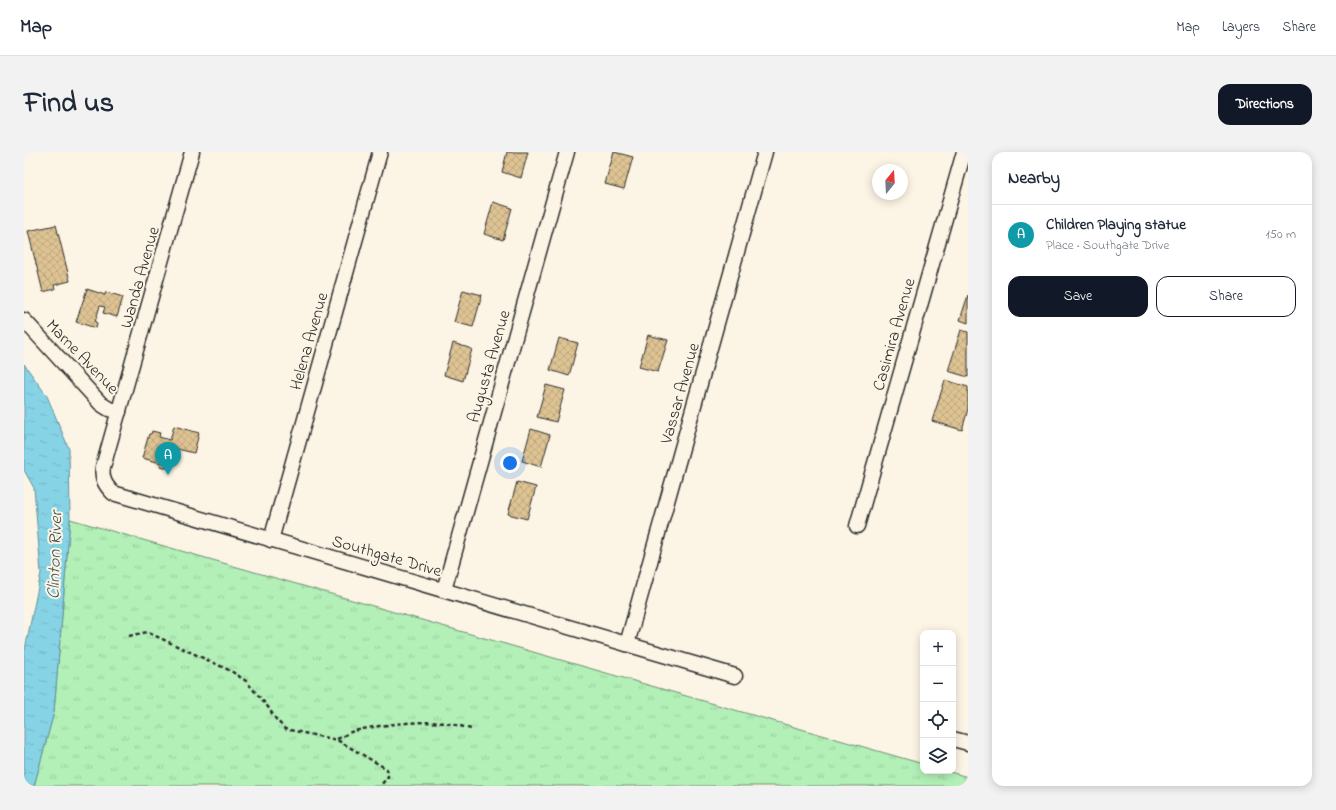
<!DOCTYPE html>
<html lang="en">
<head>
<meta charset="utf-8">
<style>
  body { margin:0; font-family:"Indie Flower",sans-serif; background:#f2f2f3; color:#1f2937 }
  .controls { position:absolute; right:12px; bottom:12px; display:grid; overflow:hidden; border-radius:8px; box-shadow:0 2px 10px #0003 }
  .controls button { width:36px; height:36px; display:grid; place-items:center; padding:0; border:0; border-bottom:1px solid #e0e1e3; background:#fff; color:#1f2937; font:20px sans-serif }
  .compass { position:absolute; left:848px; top:12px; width:36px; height:36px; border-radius:50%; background:#fff; box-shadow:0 2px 10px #0003; rotate:18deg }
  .you { position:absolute; left:486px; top:311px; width:14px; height:14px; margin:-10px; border:3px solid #fff; border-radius:50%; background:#1a73e8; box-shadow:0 0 0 6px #1a73e833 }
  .badge { display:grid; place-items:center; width:26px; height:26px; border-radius:50%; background:#111827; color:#fff; font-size:13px; font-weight:700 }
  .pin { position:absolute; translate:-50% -33px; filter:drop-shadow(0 1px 2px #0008) }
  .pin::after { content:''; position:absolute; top:21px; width:14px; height:12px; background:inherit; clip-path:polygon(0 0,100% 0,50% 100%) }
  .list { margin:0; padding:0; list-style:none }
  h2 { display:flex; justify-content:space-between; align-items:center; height:52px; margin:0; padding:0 16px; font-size:17px }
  h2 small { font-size:13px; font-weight:400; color:#747a83 }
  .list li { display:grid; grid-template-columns:26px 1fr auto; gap:12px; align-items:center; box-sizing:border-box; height:60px; padding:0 16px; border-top:1px solid #e0e1e3 }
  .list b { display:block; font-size:15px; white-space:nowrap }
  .list p { margin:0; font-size:13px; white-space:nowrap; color:#747a83 }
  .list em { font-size:13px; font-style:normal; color:#747a83 }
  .actions { display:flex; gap:8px; padding:12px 16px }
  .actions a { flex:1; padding:9px 0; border:1px solid #111827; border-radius:12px; text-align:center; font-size:14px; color:#111827 }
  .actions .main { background:#111827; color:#fff }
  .icon { flex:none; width:22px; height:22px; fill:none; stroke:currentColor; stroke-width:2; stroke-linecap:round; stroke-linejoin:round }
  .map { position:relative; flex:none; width:944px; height:634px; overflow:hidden; border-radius:12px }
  header { display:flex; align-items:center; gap:24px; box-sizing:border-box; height:56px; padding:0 20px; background:#fff; border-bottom:1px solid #e0e1e3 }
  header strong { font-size:19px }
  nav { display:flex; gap:22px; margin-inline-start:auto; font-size:14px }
  .intro { display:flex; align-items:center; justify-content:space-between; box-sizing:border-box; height:96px; padding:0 24px }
  h1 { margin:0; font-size:28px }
  .button { padding:10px 18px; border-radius:12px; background:#111827; color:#fff; font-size:14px; font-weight:700 }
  main { display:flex; gap:24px; padding:0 24px }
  aside { flex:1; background:#fff; border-radius:12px; box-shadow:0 2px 10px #0003 }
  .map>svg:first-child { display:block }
  .grass { fill:url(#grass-tufts); stroke:#6e8e71 }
  .water { fill:url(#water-ripples); stroke:#62909b }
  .building { fill:url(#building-cross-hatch); stroke:#2b2b2b }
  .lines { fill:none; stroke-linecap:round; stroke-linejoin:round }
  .minor-casing { stroke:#2b2b2b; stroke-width:17 }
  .path { stroke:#2b2b2b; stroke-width:2.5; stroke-dasharray:4 3; stroke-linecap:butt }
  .minor { stroke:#fcf5e5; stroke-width:14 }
  .labels { text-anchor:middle; stroke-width:4; stroke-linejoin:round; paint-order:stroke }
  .street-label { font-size:17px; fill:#2b2b2b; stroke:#fcf5e5 }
  .water-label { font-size:18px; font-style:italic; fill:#42555a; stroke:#fcf5e5 }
</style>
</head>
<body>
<header>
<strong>Map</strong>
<nav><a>Map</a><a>Layers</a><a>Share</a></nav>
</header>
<div class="intro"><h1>Find us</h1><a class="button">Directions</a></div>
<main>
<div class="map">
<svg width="944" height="634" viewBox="0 0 944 634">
  <defs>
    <pattern id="grass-tufts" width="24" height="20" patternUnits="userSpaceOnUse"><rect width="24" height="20" fill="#b2f0b7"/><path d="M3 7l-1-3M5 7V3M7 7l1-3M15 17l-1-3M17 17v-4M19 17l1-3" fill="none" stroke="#99ce9e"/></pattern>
    <pattern id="water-ripples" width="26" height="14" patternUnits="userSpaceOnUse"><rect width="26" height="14" fill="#87d3e6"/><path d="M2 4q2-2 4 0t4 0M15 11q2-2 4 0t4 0" fill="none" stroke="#75b5c5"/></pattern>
    <pattern id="building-cross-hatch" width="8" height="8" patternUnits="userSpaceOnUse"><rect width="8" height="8" fill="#dec393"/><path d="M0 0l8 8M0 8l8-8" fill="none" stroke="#bfa87f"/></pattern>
  </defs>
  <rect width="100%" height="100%" fill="#fcf5e5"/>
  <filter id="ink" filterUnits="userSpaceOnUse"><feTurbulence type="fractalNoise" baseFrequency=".025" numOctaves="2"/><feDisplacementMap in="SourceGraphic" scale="8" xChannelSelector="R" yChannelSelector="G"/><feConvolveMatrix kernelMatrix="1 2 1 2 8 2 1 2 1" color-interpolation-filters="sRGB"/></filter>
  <g filter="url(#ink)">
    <path class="grass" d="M 46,367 L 899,612 L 899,619 L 922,619 L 944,625 L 944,634 L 10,634 L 30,560 Z"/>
    <path class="water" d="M 0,212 L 23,244 L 45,297 L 46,367 L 30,560 L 10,634 L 0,634 L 0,502 L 17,421 L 10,336 L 0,318 Z"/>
    <g class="building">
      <path d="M 483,0 L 504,0 L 497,26 L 478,20 Z"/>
      <path d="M 590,0 L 609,5 L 600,37 L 581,32 Z"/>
      <path d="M 469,50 L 488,56 L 479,88 L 460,82 Z"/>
      <path d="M 32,73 L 46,129 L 30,133 L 31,137 L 19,140 L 4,79 Z"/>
      <path d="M 63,137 L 81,143 L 82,140 L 99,145 L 93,165 L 79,161 L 81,155 L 76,154 L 71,170 L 73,171 L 72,176 L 52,170 Z"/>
      <path d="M 439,138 L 458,143 L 449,175 L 430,170 Z"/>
      <path d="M 944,143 L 944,171 L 936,168 Z"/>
      <path d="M 937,178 L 944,180 L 944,225 L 924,219 Z"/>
      <path d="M 624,183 L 644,188 L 634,220 L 615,215 Z"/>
      <path d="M 535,186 L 554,191 L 545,224 L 526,218 Z"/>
      <path d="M 429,191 L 448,197 L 439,229 L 420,223 Z"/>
      <path d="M 921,228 L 944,235 L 944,257 L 938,278 L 908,269 Z"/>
      <path d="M 522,233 L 541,238 L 532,270 L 513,265 Z"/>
      <path d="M 150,274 L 175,281 L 170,301 L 153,297 L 147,317 L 136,314 L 137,311 L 118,306 L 125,282 L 127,282 L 128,279 L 136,281 L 135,285 L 146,288 Z"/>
      <path d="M 507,277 L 526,283 L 517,315 L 498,309 Z"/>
      <path d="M 493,330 L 512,335 L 503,367 L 484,362 Z"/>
    </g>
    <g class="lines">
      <g class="minor-casing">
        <g id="minor">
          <path d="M 168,0 L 79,315 C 77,326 81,333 89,341 L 711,524"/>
          <path d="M 0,168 L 77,252 L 85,257 L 95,260"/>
          <path d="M 833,374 L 940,0"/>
          <path d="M 247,388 L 356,0"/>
          <path d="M 420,438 L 543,0"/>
          <path d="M 603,492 L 741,0"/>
          <path d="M 929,587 L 944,591"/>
        </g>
      </g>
      <g class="path">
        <path d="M 105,484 L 123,480 L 207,519 L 222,529 L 244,555 L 251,566 L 261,577 L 313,588 L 363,617 L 364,625 L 356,634"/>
        <path d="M 313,587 C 318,585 322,582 327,580 C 349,573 404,567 426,572 C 433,573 440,575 447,577"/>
      </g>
      <use href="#minor" class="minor"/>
    </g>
  </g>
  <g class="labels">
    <g class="street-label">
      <text transform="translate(115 125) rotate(-74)" y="6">Wanda Avenue</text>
      <text transform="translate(869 182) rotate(-74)" y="6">Casimira Avenue</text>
      <text transform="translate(284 189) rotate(-74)" y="6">Helena Avenue</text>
      <text transform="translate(59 204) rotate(46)" y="6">Marne Avenue</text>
      <text transform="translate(464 214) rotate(-74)" y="6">Augusta Avenue</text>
      <text transform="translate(655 241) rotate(-74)" y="6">Vassar Avenue</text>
      <text transform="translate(363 403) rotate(16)" y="6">Southgate Drive</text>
    </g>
    <g class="water-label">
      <text transform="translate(30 403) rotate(-88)" y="6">Clinton River</text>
    </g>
  </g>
</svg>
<div class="controls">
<button>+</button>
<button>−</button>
<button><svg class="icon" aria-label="locate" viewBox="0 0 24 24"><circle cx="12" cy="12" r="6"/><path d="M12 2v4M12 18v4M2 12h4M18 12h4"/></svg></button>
<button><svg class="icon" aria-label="layers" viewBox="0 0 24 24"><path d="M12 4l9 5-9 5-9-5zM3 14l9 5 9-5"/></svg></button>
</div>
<svg class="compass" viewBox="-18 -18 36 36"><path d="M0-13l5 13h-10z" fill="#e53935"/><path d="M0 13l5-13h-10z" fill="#747a83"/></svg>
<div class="you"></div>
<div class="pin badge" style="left:144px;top:323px;background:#0f9aa8">A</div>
</div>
<aside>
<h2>Nearby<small></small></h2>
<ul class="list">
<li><span class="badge" style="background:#0f9aa8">A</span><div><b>Children Playing statue</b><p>Place · Southgate Drive</p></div><em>150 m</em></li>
</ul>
<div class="actions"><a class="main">Save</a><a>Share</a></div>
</aside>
</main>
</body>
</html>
